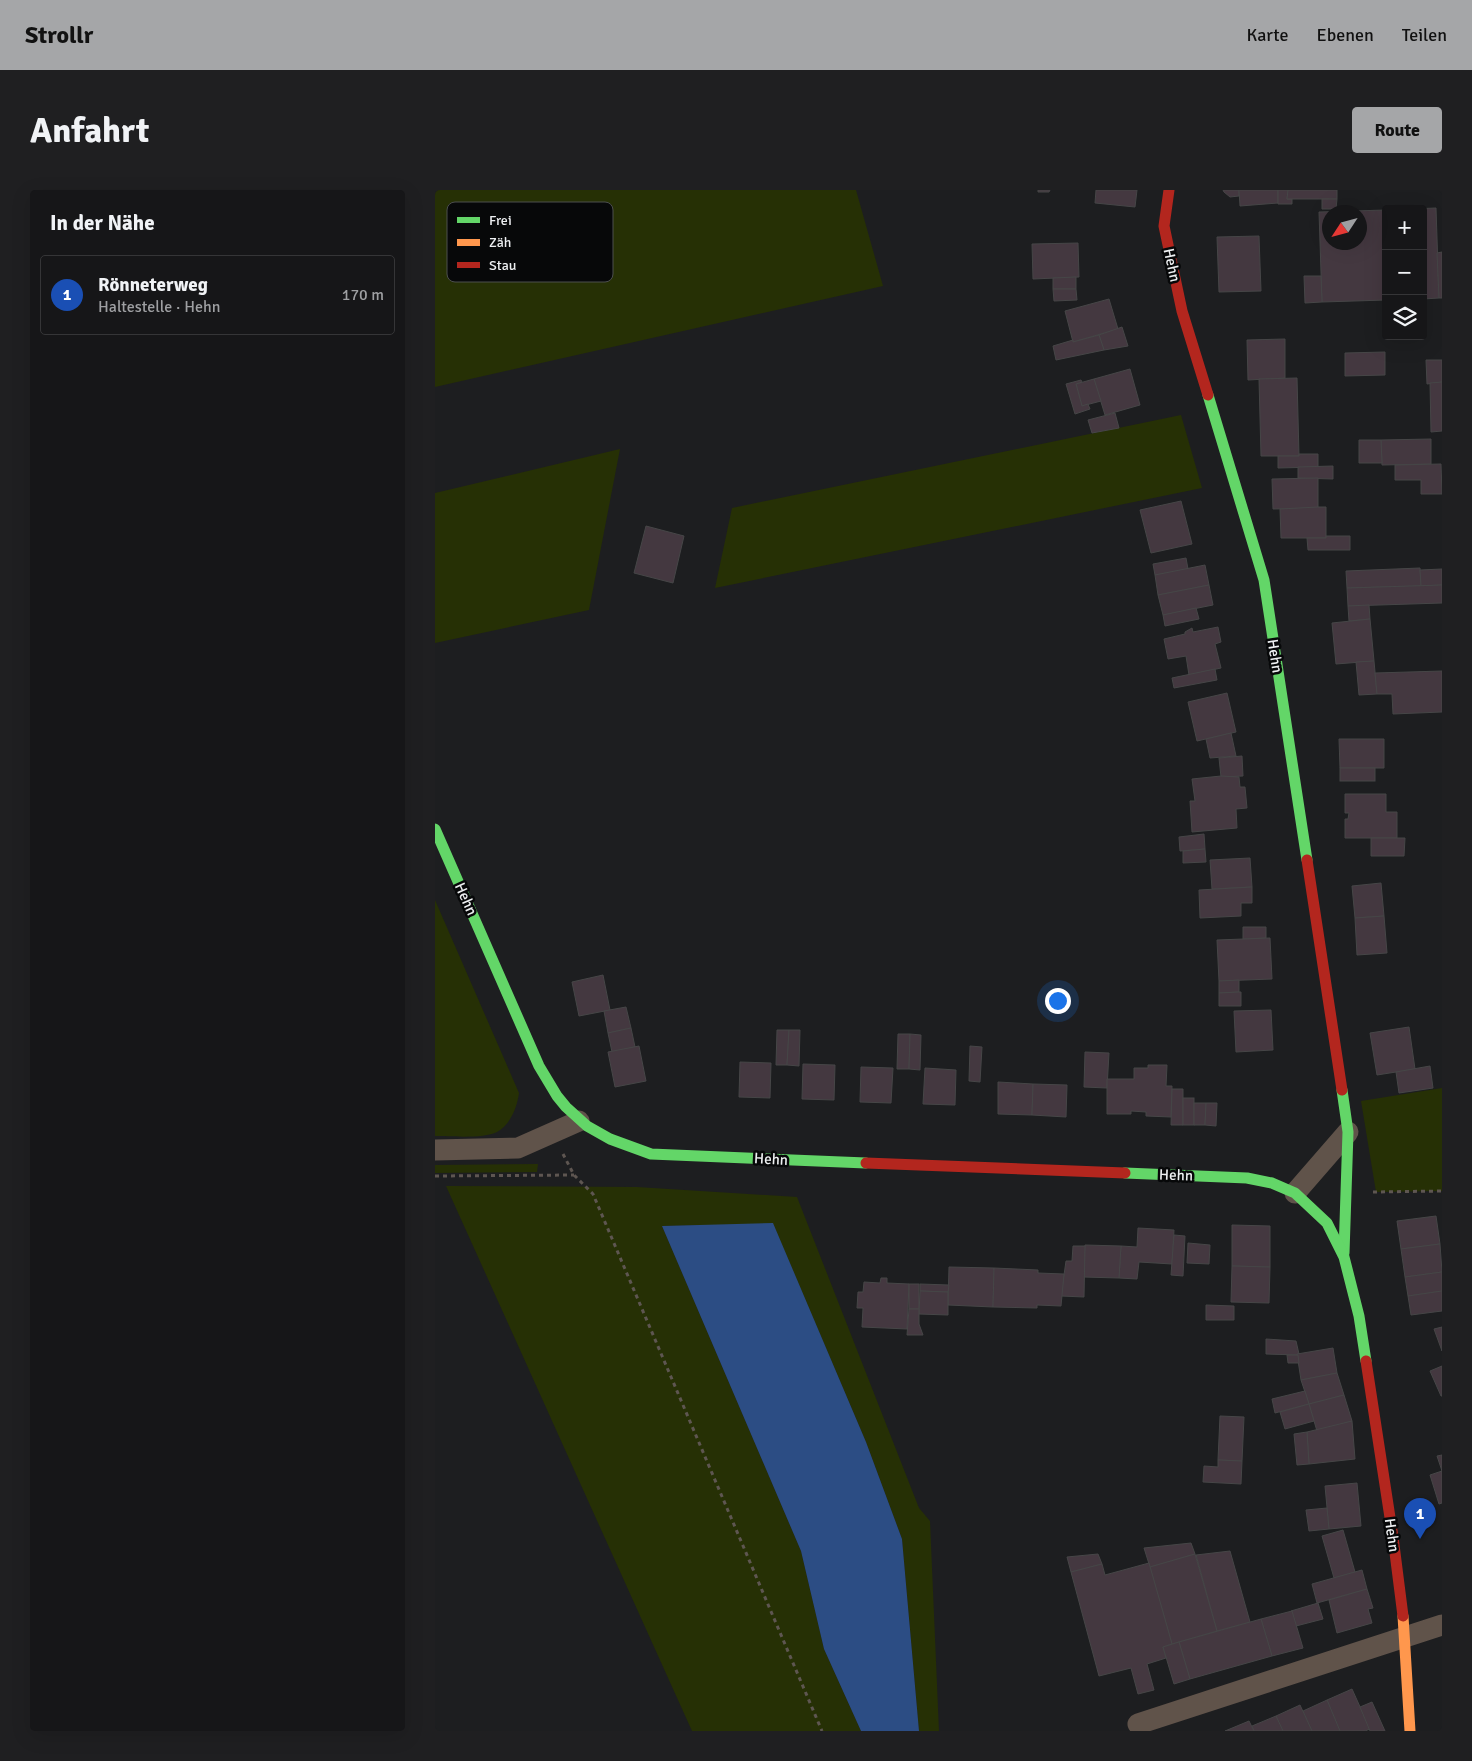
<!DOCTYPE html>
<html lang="de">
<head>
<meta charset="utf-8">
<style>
  body { margin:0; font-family:Signika,sans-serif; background:#1f1f21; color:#f1f3f6 }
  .controls { position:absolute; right:15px; top:15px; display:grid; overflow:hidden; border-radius:5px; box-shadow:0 5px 20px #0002 }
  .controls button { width:45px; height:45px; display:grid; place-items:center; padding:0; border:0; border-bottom:1px solid #353537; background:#161618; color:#f1f3f6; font:25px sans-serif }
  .compass { position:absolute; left:887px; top:15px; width:45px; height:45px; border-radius:50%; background:#161618; box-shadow:0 5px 20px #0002; rotate:234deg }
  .you { position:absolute; left:622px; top:810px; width:18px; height:18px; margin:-12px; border:4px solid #fff; border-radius:50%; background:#1a73e8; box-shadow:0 0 0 8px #1a73e833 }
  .badge { display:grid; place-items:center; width:32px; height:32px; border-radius:50%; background:#a5a6a8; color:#fff; font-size:16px; font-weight:700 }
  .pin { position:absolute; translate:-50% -41px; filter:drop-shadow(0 1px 2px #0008) }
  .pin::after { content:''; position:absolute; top:26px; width:18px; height:15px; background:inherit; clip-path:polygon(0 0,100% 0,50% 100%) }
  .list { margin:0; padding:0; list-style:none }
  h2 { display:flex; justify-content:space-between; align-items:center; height:65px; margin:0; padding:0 20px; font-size:21px }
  h2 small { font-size:16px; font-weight:400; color:#9e9fa2 }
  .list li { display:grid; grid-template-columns:32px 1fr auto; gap:15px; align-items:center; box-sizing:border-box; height:80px; margin:0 10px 10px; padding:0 10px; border:1px solid #353537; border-radius:5px }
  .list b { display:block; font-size:19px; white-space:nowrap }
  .list p { margin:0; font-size:16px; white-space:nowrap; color:#9e9fa2 }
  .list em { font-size:16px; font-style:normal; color:#9e9fa2 }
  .icon { flex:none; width:28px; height:28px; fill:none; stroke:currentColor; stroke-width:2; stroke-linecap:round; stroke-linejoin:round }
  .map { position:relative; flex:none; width:1007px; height:1541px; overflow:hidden; border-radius:5px }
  header { display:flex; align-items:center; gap:30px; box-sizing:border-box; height:70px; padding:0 25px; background:#a5a6a8; color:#111 }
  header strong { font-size:24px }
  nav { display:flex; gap:28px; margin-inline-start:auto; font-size:18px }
  .intro { display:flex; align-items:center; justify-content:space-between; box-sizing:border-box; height:120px; padding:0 30px }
  h1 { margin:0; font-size:35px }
  .button { padding:12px 22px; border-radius:5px; background:#a5a6a8; color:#111; font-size:18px; font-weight:700 }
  main { display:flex; gap:30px; padding:0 30px }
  aside { flex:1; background:#161618; border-radius:5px; box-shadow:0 5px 20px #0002 }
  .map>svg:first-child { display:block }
  .green { fill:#263005 }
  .water { fill:#2c4d84 }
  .building { fill:#443840; stroke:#464647; fill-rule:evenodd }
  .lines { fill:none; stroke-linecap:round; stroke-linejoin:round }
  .path { stroke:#5e5651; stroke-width:3; stroke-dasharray:4 4; stroke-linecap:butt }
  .street { stroke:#60534a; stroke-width:21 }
  .fast { stroke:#63d668; stroke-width:11 }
  .slow { stroke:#ff974d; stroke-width:11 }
  .jam { stroke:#b3261e; stroke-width:11 }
  .labels { text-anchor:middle; stroke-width:5; stroke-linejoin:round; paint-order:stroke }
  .street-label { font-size:15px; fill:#eef0f2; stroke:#070809 }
  .key { fill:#070809; stroke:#4c4e4f; stroke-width:1 }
  .key-label { font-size:14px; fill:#eef0f2 }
</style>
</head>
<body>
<header>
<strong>Strollr</strong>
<nav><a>Karte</a><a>Ebenen</a><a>Teilen</a></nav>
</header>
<div class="intro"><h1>Anfahrt</h1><a class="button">Route</a></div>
<main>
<aside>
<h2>In der Nähe<small></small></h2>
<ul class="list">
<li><span class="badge" style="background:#1a4fb4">1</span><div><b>Rönneterweg</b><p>Haltestelle · Hehn</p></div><em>170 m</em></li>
</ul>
</aside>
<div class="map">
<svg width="1007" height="1541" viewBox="0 0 1007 1541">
  <rect width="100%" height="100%" fill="#1d1e20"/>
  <g class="green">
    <path d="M 0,0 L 421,0 L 448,96 L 0,197 Z"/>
    <path d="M 746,225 L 767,298 L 280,398 L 297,318 Z"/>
    <path d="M 185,259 L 154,420 L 0,453 L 0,303 Z"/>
    <path d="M 0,710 L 84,903 C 82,917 76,934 62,942 C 49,949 15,946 0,946 Z"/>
    <path d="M 1007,898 L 1007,1001 L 941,1002 L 926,911 Z"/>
    <path d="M 103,974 L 102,982 L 0,983 L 0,975 Z"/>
    <path d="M 11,996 L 202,997 L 362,1007 L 484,1318 L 495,1331 L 504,1541 L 484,1541 L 467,1349 L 431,1252 L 338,1034 L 227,1036 L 366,1361 L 389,1459 L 426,1541 L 257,1541 Z"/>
  </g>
  <path class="water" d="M 338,1033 L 431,1252 L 467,1349 L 484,1541 L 426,1541 L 389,1459 L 366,1361 L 227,1036 Z"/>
  <g class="building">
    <path d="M 603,0 L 615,0 L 614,2 L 603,2 Z"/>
    <path d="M 661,0 L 702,0 L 700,17 L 660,13 Z"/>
    <path d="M 788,0 L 804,0 L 804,6 L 795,7 L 789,2 Z"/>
    <path d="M 804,0 L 843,0 L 843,13 L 805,16 Z"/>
    <path d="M 843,0 L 853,0 L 852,9 L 857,9 L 857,14 L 843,14 Z"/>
    <path d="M 853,0 L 902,0 L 902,9 L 852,9 Z"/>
    <path d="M 887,9 L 902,9 L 901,19 L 887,19 Z"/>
    <path d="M 1001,18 L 1004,108 L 988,109 L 988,19 L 976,19 Z"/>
    <path d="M 951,20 L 951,110 L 887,112 L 884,22 ZM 894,22 L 924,22 L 924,52 L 894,52 Z"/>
    <path d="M 824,46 L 826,101 L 784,102 L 782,47 Z"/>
    <path d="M 643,53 L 644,87 L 598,89 L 597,54 Z"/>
    <path d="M 1007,62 L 1007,108 L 1004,108 L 1002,63 Z"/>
    <path d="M 869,86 L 886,86 L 887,112 L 870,113 Z"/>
    <path d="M 641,87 L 641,99 L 618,99 L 618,88 Z"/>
    <path d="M 618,99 L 641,99 L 642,110 L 619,111 Z"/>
    <path d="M 674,109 L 683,139 L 638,152 L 630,121 Z"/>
    <path d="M 687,137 L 693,156 L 669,160 L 664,145 Z"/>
    <path d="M 664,145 L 669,160 L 621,170 L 618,156 L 638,150 L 638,152 Z"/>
    <path d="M 850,149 L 850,188 L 813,190 L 812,150 Z"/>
    <path d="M 950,162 L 950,185 L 910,186 L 910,163 Z"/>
    <path d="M 991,170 L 1007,170 L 1007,192 L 992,194 Z"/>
    <path d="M 695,179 L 705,215 L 670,225 L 659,189 Z"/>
    <path d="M 862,188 L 864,266 L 826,266 L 824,189 Z"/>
    <path d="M 659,189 L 666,211 L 647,216 L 641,194 Z"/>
    <path d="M 646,190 L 647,192 L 641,194 L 647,216 L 653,214 L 655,219 L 640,224 L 631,194 Z"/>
    <path d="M 1007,192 L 1007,241 L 996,242 L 995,193 Z"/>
    <path d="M 680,223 L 684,238 L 657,243 L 653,230 Z"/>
    <path d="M 996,249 L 996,274 L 947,275 L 946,250 Z"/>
    <path d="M 924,250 L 946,250 L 947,273 L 924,273 Z"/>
    <path d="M 864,264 L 883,264 L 883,277 L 843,278 L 843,266 L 864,266 Z"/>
    <path d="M 1006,274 L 1007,304 L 986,304 L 986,290 L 960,290 L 960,275 Z"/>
    <path d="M 898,276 L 898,289 L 863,288 L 863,277 Z"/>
    <path d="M 883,288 L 883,318 L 838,319 L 837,289 Z"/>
    <path d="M 746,311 L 757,354 L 716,363 L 705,320 Z"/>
    <path d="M 883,317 L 891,317 L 891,348 L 846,348 L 845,319 Z"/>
    <path d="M 211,336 L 249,346 L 238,393 L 199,383 Z"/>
    <path d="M 891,346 L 915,346 L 915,360 L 873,360 L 872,348 L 891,348 Z"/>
    <path d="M 751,368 L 753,379 L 720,385 L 718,374 Z"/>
    <path d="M 770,375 L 774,395 L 723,405 L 720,385 Z"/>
    <path d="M 985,378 L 986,396 L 912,398 L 911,381 Z"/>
    <path d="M 1007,379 L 1007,395 L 986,396 L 985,380 Z"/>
    <path d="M 774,395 L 778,415 L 728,425 L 723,405 Z"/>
    <path d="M 1007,395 L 1007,413 L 913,416 L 912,398 Z"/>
    <path d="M 934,415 L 935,429 L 914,431 L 913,416 Z"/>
    <path d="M 761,418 L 764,429 L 730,436 L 728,425 Z"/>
    <path d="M 935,429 L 939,471 L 901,474 L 897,433 Z"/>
    <path d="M 783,437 L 786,452 L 780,454 L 786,478 L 754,485 L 751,466 L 733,469 L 729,449 L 750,444 L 750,442 L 757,438 L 758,442 Z"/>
    <path d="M 939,471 L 942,504 L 924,505 L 921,472 Z"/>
    <path d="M 780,479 L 782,490 L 739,498 L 737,488 Z"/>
    <path d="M 1007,481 L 1007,522 L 958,524 L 957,504 L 942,504 L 940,483 Z"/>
    <path d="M 792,503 L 801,542 L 762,551 L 753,512 Z"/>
    <path d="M 796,543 L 801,566 L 775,568 L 771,549 Z"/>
    <path d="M 904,549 L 949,549 L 949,578 L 905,578 Z"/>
    <path d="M 807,566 L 808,586 L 786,587 L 784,568 Z"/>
    <rect x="905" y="578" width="35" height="13"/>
    <path d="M 786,586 L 804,587 L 805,597 L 810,597 L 812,618 L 801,619 L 802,638 L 757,642 L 755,611 L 760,611 L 757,589 Z"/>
    <path d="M 910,604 L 951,604 L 951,622 L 962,622 L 962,648 L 910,648 L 910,629 L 913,629 L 914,623 L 910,623 Z"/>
    <path d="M 769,644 L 770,659 L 745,661 L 744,647 Z"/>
    <path d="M 936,648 L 970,648 L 969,666 L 936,666 Z"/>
    <path d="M 770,659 L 771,672 L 748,673 L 748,661 Z"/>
    <path d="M 815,668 L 817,697 L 777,699 L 775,670 Z"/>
    <path d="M 946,693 L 949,726 L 920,728 L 917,696 Z"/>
    <path d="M 817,697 L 817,713 L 806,713 L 806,726 L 765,728 L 764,700 Z"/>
    <path d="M 949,726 L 952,763 L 922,765 L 920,728 Z"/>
    <path d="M 808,737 L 831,737 L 831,748 L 808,749 Z"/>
    <path d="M 835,748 L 837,789 L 784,791 L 782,750 Z"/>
    <path d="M 168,785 L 175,820 L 144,826 L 137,792 Z"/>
    <path d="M 804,790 L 804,802 L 784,803 L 784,791 Z"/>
    <path d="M 804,802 L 806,802 L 806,816 L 784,816 L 784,803 Z"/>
    <path d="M 191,817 L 196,838 L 173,843 L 169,821 Z"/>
    <path d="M 836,820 L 838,860 L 801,862 L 799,821 Z"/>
    <path d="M 974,837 L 980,879 L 942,885 L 935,843 Z"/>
    <path d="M 196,838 L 200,857 L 177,862 L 173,843 Z"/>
    <path d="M 342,840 L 354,840 L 352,875 L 341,875 Z"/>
    <path d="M 354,840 L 365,840 L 364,876 L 352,875 Z"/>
    <path d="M 463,844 L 475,844 L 474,879 L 462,879 Z"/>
    <path d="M 475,844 L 486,845 L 485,880 L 474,879 Z"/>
    <path d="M 204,856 L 211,891 L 180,897 L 173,862 Z"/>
    <path d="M 535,856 L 547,857 L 545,892 L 534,891 Z"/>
    <path d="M 650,862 L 674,863 L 672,898 L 649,897 Z"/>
    <path d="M 305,872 L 336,873 L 335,908 L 304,907 Z"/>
    <path d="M 368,874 L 400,875 L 399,910 L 367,909 Z"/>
    <path d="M 713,875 L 732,875 L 731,896 L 737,896 L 736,927 L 711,926 L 711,922 L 696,921 L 696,924 L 672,924 L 672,889 L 699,889 L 699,878 L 713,878 Z"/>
    <path d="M 995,876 L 998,898 L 964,903 L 961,882 Z"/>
    <path d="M 426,877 L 458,878 L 456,913 L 425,912 Z"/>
    <path d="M 490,878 L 521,880 L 520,915 L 488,914 Z"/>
    <path d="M 563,892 L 598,894 L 597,925 L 563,924 Z"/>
    <path d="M 598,894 L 632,895 L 631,927 L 597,925 Z"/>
    <path d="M 737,899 L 748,899 L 748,935 L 736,935 Z"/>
    <rect x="748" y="908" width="11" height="27"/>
    <path d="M 759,913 L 771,913 L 770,935 L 759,935 Z"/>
    <path d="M 771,913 L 782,913 L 781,936 L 770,935 Z"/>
    <path d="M 1001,1026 L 1005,1054 L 966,1059 L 962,1031 Z"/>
    <path d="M 797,1035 L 835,1036 L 835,1077 L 797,1076 Z"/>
    <path d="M 703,1038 L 739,1040 L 737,1074 L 704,1072 L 702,1089 L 684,1088 L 686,1056 L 702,1057 Z"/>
    <path d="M 739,1045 L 750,1046 L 748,1086 L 736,1085 Z"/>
    <path d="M 753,1053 L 775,1055 L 774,1074 L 752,1073 Z"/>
    <path d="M 1005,1054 L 1007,1082 L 970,1087 L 966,1059 Z"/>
    <path d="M 650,1055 L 686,1056 L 684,1088 L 648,1087 Z"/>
    <path d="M 638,1056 L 650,1056 L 649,1107 L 626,1106 L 631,1071 L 637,1071 Z"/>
    <path d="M 797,1076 L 835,1077 L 834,1113 L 796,1112 Z"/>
    <path d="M 514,1077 L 559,1078 L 558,1117 L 513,1115 Z"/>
    <path d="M 559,1078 L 603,1080 L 603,1083 L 629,1084 L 626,1116 L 602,1115 L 602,1118 L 558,1117 Z"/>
    <path d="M 1007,1082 L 1007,1101 L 973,1106 L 970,1087 Z"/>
    <path d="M 446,1088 L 452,1088 L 452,1093 L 474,1094 L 472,1139 L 427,1137 L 428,1118 L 422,1118 L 423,1102 L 428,1102 L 429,1092 L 445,1093 Z"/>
    <rect x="474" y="1094" width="10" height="25"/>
    <path d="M 485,1094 L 514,1095 L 513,1102 L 485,1101 Z"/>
    <path d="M 485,1101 L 513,1102 L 513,1125 L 484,1124 Z"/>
    <path d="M 1007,1101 L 1007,1121 L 976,1125 L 973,1106 Z"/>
    <path d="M 771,1115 L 799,1116 L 799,1130 L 771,1130 Z"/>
    <path d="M 474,1119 L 484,1119 L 484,1134 L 488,1145 L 472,1145 Z"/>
    <path d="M 1007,1137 L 1007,1161 L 999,1139 Z"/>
    <path d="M 831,1149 L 861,1151 L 864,1164 L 863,1165 L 831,1164 Z"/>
    <path d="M 898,1158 L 902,1183 L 866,1190 L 862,1164 Z"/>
    <path d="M 852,1165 L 863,1165 L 864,1173 L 853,1173 Z"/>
    <path d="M 1007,1176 L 1007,1206 L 1006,1206 L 995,1181 Z"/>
    <path d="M 902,1183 L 909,1205 L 874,1214 L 866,1190 Z"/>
    <path d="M 870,1201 L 874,1214 L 840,1223 L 837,1209 Z"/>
    <path d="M 909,1205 L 917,1231 L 882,1241 L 874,1214 Z"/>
    <path d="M 874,1214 L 879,1231 L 850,1239 L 845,1222 Z"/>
    <path d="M 785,1226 L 809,1227 L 807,1271 L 783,1270 Z"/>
    <path d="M 917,1231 L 920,1269 L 874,1274 L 872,1242 Z"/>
    <path d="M 872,1242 L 874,1274 L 862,1275 L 859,1244 Z"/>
    <path d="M 1007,1265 L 1007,1281 L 1002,1266 Z"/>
    <path d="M 783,1270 L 807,1271 L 806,1294 L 768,1292 L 769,1276 L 783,1277 Z"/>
    <path d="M 1007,1281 L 1007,1313 L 1004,1314 L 995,1285 Z"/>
    <path d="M 922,1293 L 926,1336 L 894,1339 L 890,1296 Z"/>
    <path d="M 892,1318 L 894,1339 L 874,1341 L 871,1320 Z"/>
    <path d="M 908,1340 L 920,1382 L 899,1388 L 887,1346 Z"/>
    <path d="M 756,1353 L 760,1364 L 715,1377 L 709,1358 Z"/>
    <path d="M 795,1361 L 815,1432 L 782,1441 L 761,1365 Z"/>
    <path d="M 663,1364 L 667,1374 L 636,1382 L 632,1367 Z"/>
    <path d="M 760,1364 L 782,1441 L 737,1454 L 715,1377 Z"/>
    <path d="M 714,1373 L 737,1454 L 728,1457 L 731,1468 L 712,1474 L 719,1500 L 703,1504 L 696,1478 L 664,1486 L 636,1382 L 667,1374 L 670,1385 Z"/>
    <path d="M 927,1380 L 932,1399 L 882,1413 L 877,1394 Z"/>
    <path d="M 932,1399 L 938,1418 L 933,1419 L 937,1433 L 902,1443 L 894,1410 Z"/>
    <path d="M 883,1413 L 888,1429 L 861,1436 L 856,1421 Z"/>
    <path d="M 857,1421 L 868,1458 L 837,1466 L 826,1429 Z"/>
    <path d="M 826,1429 L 837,1466 L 755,1489 L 744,1452 Z"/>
    <path d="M 744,1452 L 755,1489 L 739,1494 L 728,1457 Z"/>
    <path d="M 917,1499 L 935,1539 L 930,1541 L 905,1541 L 892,1510 Z"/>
    <path d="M 892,1510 L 905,1541 L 877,1541 L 868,1521 Z"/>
    <path d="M 937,1512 L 950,1541 L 935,1541 L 925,1517 Z"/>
    <path d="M 865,1515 L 877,1541 L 848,1541 L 841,1526 Z"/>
    <path d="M 841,1526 L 848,1541 L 819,1541 L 817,1536 Z"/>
    <path d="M 814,1531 L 819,1541 L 790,1541 Z"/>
  </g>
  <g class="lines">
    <g class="path">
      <path d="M 128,964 L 139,985 L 158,1004 L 387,1541"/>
      <path d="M 0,986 L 139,985"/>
      <path d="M 938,1002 L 1007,1001"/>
    </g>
    <g class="street">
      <path d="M 0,960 L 83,958 L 144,931"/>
      <path d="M 860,1003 L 913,942"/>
      <path d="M 703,1534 L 1007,1435"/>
    </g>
    <g class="fast">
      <path d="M 773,205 L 829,390 L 872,670"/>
      <path d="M 0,639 L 104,876 L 122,906 L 131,917 L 152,936 L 175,949 L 216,964 L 431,973"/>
      <path d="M 907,900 L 913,942 L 909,1063"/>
      <path d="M 690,983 L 812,988 L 837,993 L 860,1003 L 892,1033 L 909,1067 L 924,1126 L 931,1171"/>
    </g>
    <path class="slow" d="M 968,1426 L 975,1541"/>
    <g class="jam">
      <path d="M 734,0 L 729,36 L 747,121 L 773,205"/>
      <path d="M 872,670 L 907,900"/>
      <path d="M 431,973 L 690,983"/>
      <path d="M 931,1171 L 958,1347 L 968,1426"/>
    </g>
  </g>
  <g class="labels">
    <g class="street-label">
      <text transform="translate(737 75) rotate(78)" y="5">Hehn</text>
      <text transform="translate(840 466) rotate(81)" y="5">Hehn</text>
      <text transform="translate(31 709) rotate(66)" y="5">Hehn</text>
      <text transform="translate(336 969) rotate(3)" y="5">Hehn</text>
      <text transform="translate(741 985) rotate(2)" y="5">Hehn</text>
      <text transform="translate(957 1345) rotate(82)" y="5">Hehn</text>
    </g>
  </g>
  <rect x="12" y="12" width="166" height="80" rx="8" class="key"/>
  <rect x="22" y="27" width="23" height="6" fill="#63d668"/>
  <rect x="22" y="49" width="23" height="7" fill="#ff974d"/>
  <rect x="22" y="72" width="23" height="6" fill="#b3261e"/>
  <g class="key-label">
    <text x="54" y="35">Frei</text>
    <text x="54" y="57">Zäh</text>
    <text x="54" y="80">Stau</text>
  </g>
</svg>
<div class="controls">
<button>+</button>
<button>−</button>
<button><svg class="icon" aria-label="layers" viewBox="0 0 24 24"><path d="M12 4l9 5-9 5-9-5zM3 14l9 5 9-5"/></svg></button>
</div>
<svg class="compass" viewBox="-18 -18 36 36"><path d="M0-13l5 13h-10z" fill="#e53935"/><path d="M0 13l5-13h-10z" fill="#9e9fa2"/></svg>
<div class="you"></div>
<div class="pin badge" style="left:985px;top:1349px;background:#1a4fb4">1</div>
</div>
</main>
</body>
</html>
